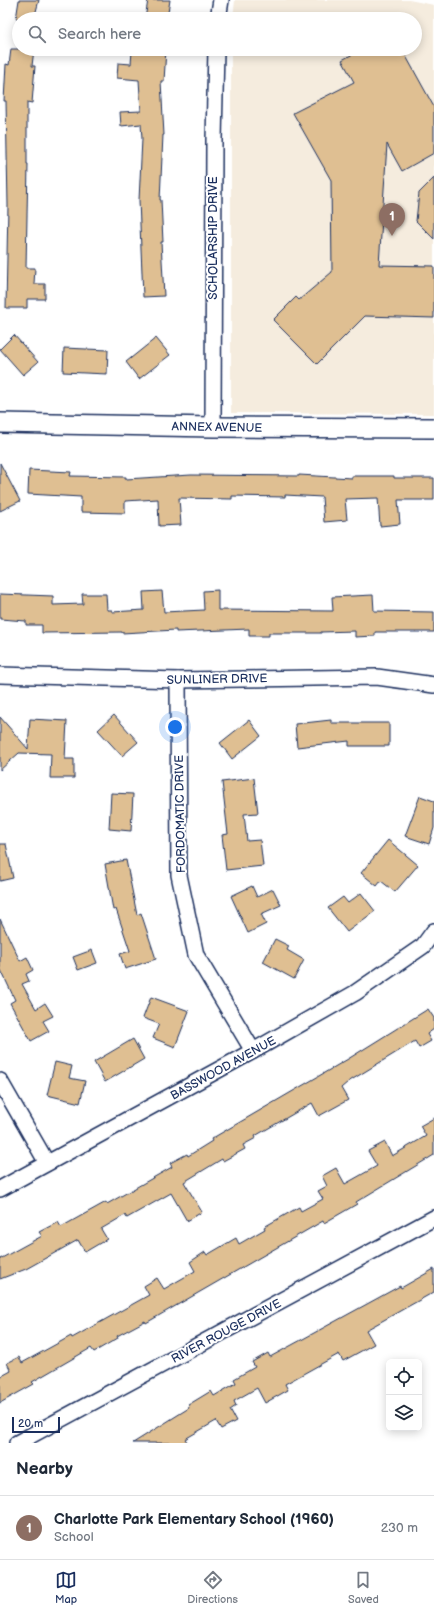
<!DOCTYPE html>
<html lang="en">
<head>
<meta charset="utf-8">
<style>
  body { margin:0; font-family:"Balsamiq Sans",sans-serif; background:#f6f6f7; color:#1f2937 }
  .controls { position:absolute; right:12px; bottom:12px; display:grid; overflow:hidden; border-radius:6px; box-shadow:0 2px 10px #0003 }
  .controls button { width:36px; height:36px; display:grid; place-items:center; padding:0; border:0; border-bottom:1px solid #e0e1e3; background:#fff; color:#1f2937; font:20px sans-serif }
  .scale { position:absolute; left:12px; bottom:10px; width:48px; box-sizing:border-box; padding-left:4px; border:2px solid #1b2f5e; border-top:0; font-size:11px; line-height:14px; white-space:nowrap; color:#1b2f5e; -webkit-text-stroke:3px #fff; paint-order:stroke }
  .you { position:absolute; left:175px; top:727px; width:14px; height:14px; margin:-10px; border:3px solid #fff; border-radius:50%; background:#1a73e8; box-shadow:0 0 0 6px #1a73e833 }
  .badge { display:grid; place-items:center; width:26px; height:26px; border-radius:50%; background:#1b2f5e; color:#fff; font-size:13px; font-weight:700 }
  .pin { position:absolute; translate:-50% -33px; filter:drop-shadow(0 1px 2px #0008) }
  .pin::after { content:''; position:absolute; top:21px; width:14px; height:12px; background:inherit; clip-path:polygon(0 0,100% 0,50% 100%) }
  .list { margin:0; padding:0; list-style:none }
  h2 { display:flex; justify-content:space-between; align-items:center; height:52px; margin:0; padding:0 16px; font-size:17px }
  h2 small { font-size:13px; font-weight:400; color:#747a83 }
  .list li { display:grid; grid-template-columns:26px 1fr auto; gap:12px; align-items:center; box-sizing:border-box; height:64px; padding:0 16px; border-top:1px solid #e0e1e3 }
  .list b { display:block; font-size:15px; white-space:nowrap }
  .list p { margin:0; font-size:13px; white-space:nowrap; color:#747a83 }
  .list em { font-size:13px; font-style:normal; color:#747a83 }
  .icon { flex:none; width:22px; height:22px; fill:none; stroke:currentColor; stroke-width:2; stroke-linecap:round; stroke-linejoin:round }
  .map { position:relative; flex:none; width:434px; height:1443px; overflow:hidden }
  .search { position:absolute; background:#fff; box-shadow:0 2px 10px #0003; left:12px; right:12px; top:12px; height:44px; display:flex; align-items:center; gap:10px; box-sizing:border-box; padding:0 14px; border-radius:22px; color:#747a83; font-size:15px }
  .sheet { height:116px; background:#fff }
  nav { display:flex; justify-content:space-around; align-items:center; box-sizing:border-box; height:56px; border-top:1px solid #e0e1e3; background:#fff; font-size:11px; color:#747a83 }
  nav a { display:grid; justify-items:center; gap:2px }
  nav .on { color:#1b2f5e }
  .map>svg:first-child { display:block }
  .built { fill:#f5ecde }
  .building { fill:#dfbf92; stroke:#1b2f5e }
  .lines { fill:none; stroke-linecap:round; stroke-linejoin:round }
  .minor-casing { stroke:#1b2f5e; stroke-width:18 }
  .tertiary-casing { stroke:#1b2f5e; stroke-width:22 }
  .minor { stroke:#fff; stroke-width:15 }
  .tertiary { stroke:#fff; stroke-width:19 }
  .labels { text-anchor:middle; stroke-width:4; stroke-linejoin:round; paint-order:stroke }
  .street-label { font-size:12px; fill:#1b2f5e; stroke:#fff }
</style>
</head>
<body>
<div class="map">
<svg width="434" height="1443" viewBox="0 0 434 1443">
  <rect width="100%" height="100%" fill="#fff"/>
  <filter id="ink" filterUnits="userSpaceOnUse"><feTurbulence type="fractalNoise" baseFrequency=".025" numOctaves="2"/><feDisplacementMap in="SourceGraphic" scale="8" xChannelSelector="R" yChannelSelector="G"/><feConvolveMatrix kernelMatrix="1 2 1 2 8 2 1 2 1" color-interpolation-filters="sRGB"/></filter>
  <g filter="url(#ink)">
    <path class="built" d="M 235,0 L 409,0 L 434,5 L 434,414 L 231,413 L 231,49 L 415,49 L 415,19 L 233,19 Z"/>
    <g class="building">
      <path d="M 19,0 L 39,0 L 34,19 L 16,19 Z"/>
      <path d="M 148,0 L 170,0 L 167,19 L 145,19 Z"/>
      <path d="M 11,49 L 34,49 L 32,66 L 35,66 L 32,103 L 27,102 L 27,164 L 28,164 L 26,268 L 35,268 L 34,284 L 45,284 L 45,299 L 27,299 L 27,308 L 6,308 L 8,205 L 6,101 L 4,101 L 6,64 L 9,65 Z"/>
      <path d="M 144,49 L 166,49 L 164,81 L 161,81 L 164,135 L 163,135 L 160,200 L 161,200 L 163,242 L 161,242 L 164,296 L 143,297 L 139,200 L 142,139 L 141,124 L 121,126 L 120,112 L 141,111 L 139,80 L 117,78 L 118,63 L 131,64 L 132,51 L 144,52 Z"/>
      <path d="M 362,49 L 402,49 L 434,107 L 434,153 L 402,171 L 387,144 L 379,265 L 434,266 L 434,318 L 365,316 L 317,364 L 273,320 L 296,297 L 299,300 L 332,272 L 331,180 L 293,113 L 354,82 L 342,60 Z"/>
      <path d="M 434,178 L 434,239 L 416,221 L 419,193 Z"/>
      <path d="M 14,335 L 38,362 L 23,375 L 0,349 Z"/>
      <path d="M 156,338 L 170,355 L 139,379 L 126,362 Z"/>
      <path d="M 64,348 L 108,350 L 107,374 L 63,372 Z"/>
      <path d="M 0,463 L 20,501 L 0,511 Z"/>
      <path d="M 29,470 L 71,472 L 70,476 L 126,477 L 126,479 L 191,475 L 299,476 L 299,475 L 352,478 L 352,476 L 394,476 L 394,478 L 434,478 L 434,500 L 398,500 L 400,524 L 380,526 L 378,498 L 345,499 L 347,520 L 324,522 L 322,497 L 285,495 L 285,497 L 232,496 L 232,499 L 179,498 L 181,525 L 159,526 L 158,499 L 125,501 L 125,513 L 81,512 L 81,497 L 28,494 Z"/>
      <path d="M 218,590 L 218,610 L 333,611 L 332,597 L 373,595 L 374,611 L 434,612 L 434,632 L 375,632 L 375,636 L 355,637 L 355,631 L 321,632 L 321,633 L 269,633 L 269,636 L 249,636 L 249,629 L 176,632 L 176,630 L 122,633 L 122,632 L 42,633 L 42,625 L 26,625 L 26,621 L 0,619 L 0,594 L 53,596 L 53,605 L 83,604 L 82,594 L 106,594 L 107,610 L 112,610 L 112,612 L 144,610 L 143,592 L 162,591 L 164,612 L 204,610 L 203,591 Z"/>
      <path d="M 114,715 L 138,742 L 122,756 L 98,730 Z"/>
      <path d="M 0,717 L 28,749 L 30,719 L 67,721 L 65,759 L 74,759 L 74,778 L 50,778 L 51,754 L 19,753 L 0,770 Z"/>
      <path d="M 249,720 L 261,736 L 232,759 L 220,743 Z"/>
      <path d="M 331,720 L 331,723 L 389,723 L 389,746 L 349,746 L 349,741 L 297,747 L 295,724 Z"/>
      <path d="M 254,778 L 258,813 L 244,814 L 247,841 L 260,840 L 263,866 L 226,870 L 222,835 L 228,834 L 222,782 Z"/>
      <path d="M 111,793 L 133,794 L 131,831 L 109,829 Z"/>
      <path d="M 420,796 L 434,801 L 434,828 L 429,844 L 405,836 Z"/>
      <path d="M 388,840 L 418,865 L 395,892 L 381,881 L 377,886 L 361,873 Z"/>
      <path d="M 0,844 L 6,844 L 13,878 L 0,881 Z"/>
      <path d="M 126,860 L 137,915 L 141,913 L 156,959 L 125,969 L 120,954 L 130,951 L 116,909 L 113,910 L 105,864 Z"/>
      <path d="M 252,886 L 257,897 L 273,889 L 281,905 L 261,914 L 266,924 L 248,933 L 231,896 Z"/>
      <path d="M 361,893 L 375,911 L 347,932 L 328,908 L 343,897 L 348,903 Z"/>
      <path d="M 0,919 L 20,961 L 27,957 L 33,970 L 26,974 L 29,981 L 22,984 L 36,1009 L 45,1003 L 53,1016 L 43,1021 L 49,1031 L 31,1041 L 10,1003 L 15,1000 L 0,968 Z"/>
      <path d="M 275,939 L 289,946 L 287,950 L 304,960 L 294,979 L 263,962 Z"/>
      <path d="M 92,950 L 97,963 L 78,970 L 73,957 Z"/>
      <path d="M 151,997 L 189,1011 L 175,1047 L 153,1038 L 159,1024 L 143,1018 Z"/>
      <path d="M 428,1009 L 434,1018 L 434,1029 L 427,1034 L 431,1041 L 419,1048 L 415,1041 L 348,1082 L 341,1088 L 348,1100 L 319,1116 L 312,1103 L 255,1136 L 256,1138 L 243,1145 L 245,1149 L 223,1161 L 222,1159 L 184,1182 L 202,1212 L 187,1221 L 171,1193 L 127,1218 L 125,1215 L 101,1229 L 107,1239 L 85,1252 L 78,1240 L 26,1269 L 0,1279 L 0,1259 L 42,1236 L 39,1232 L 58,1222 L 61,1227 L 106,1202 L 107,1204 L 172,1167 L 170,1163 L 187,1154 L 188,1156 L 212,1141 L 211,1139 L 348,1059 Z"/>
      <path d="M 133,1039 L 144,1059 L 105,1082 L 94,1062 Z"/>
      <path d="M 55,1062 L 72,1066 L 69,1078 L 85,1081 L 80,1103 L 47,1095 Z"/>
      <path d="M 434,1118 L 434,1155 L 356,1202 L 357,1204 L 324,1223 L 323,1221 L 146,1323 L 145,1321 L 117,1336 L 118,1338 L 94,1352 L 91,1348 L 32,1382 L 34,1384 L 0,1403 L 0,1377 L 11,1371 L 7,1363 L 19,1357 L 22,1363 L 71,1336 L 72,1338 L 149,1295 L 144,1286 L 157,1278 L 164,1289 L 195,1271 L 190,1262 L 205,1252 L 207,1255 L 236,1238 L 239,1244 L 265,1229 L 264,1227 L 299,1207 L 301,1211 L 323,1199 L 318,1191 L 327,1186 L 322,1176 L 336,1168 L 345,1184 L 377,1166 L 368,1151 L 385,1142 L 392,1156 L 426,1136 L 420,1126 Z"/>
      <path d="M 434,1269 L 434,1292 L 366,1330 L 374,1344 L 343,1361 L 339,1354 L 285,1384 L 288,1390 L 265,1403 L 257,1388 L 234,1401 L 236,1406 L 230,1410 L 236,1421 L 221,1429 L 216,1421 L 185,1439 L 188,1443 L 133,1443 L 189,1408 L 188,1405 L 211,1391 L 214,1396 L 236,1383 L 234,1379 L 255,1367 L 252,1362 L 268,1353 L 270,1357 L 400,1286 L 401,1288 Z"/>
    </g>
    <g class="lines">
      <g class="minor-casing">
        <g id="minor">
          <path d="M 218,19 L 221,0"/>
          <path d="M 213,427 L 214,140 L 216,49"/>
          <path d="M 0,675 L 178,680 L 377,677 L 434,685"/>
          <path d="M 178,680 L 179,875 L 196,955 L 253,1051"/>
          <path d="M 0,1081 L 47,1163"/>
          <path d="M 0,1189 L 253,1051 L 355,993 L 423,946 L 434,931"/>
          <path d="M 17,1443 L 434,1218"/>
        </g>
      </g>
      <g class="tertiary-casing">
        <path id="tertiary" d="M 0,423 L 213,427 L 434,428"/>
      </g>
      <use href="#minor" class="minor"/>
      <use href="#tertiary" class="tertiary"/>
    </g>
  </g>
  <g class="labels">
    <g class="street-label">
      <text transform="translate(213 238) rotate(-90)" y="4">SCHOLARSHIP DRIVE</text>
      <text transform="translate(217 427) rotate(1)" y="4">ANNEX AVENUE</text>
      <text transform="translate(217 679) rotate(-1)" y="4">SUNLINER DRIVE</text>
      <text transform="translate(180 814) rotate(-91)" y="4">FORDOMATIC DRIVE</text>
      <text transform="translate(223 1068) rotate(-29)" y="4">BASSWOOD AVENUE</text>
      <text transform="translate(226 1331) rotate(-28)" y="4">RIVER ROUGE DRIVE</text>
    </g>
  </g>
</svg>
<div class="controls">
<button><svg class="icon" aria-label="locate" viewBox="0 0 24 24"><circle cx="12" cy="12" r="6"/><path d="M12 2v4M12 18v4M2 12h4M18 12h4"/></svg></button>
<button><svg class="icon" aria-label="layers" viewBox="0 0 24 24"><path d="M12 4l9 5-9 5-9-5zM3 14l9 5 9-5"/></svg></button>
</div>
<div class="scale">20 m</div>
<div class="you"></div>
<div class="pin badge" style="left:392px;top:236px;background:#8d6e63">1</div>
<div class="search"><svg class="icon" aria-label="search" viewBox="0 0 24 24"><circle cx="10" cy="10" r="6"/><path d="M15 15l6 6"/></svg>Search here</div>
</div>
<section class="sheet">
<h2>Nearby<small></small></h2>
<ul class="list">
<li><span class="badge" style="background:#8d6e63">1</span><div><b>Charlotte Park Elementary School (1960)</b><p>School</p></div><em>230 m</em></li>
</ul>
</section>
<nav>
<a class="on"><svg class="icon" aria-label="map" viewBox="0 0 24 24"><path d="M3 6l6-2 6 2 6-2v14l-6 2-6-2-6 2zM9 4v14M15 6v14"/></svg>Map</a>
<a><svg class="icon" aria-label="directions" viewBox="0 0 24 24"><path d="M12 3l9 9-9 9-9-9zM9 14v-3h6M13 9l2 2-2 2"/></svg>Directions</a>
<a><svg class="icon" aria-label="saved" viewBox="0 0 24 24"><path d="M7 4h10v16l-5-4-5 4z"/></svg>Saved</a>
</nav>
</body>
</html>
